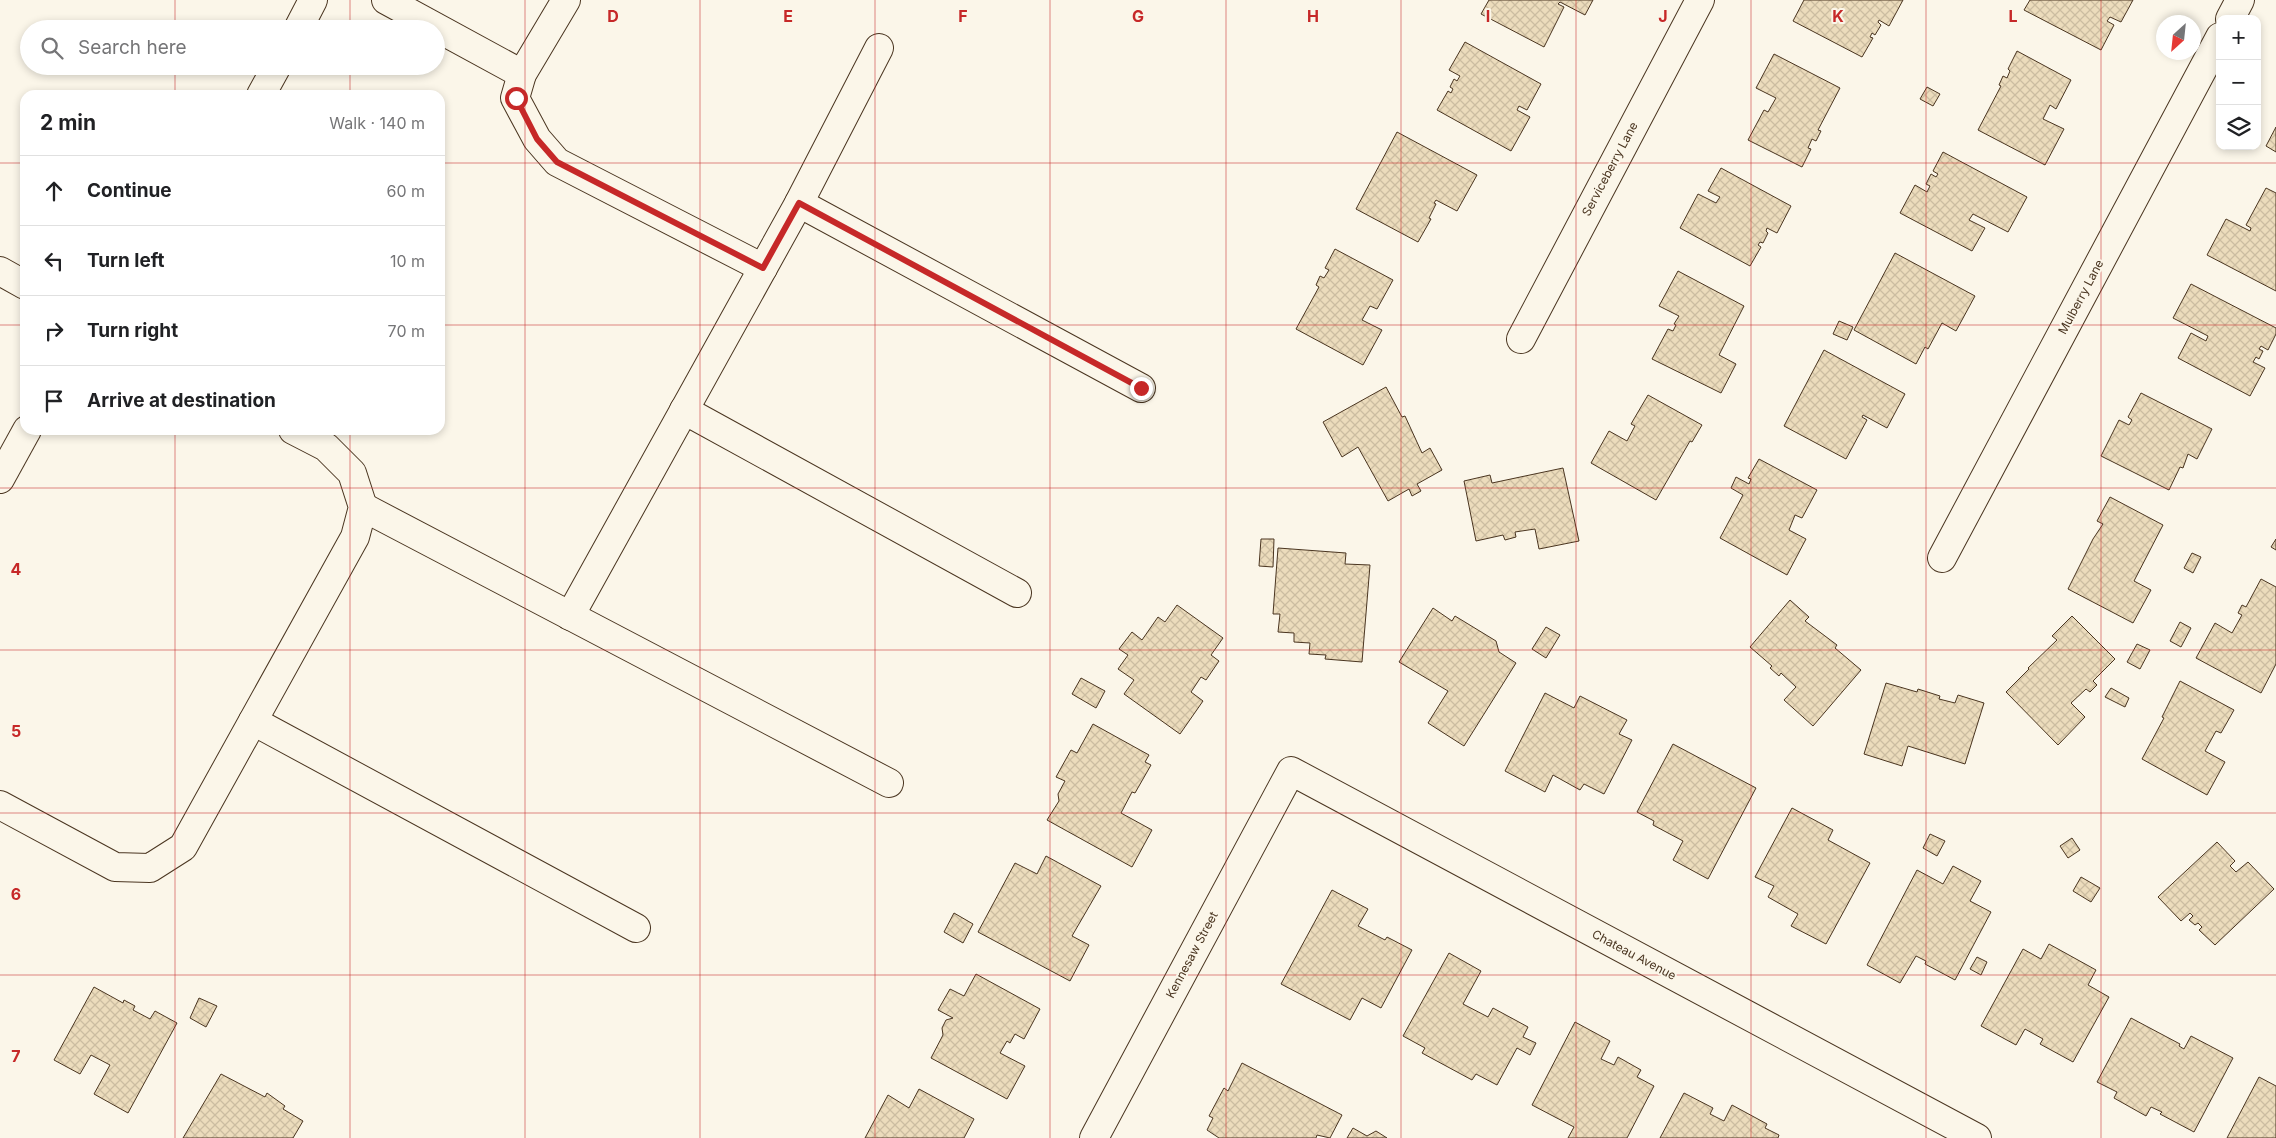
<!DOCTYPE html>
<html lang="en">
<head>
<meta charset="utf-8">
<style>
  body { margin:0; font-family:Inter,sans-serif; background:#f6f6f6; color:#202124 }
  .controls { position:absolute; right:15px; top:15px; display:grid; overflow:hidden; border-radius:10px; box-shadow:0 2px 8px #0003 }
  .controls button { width:45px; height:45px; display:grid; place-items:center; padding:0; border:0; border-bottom:1px solid #e0e0e0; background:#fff; color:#202124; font:25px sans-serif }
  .compass { position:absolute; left:2156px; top:15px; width:45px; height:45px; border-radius:50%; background:#fff; box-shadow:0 2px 8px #0003; rotate:207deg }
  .stop { position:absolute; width:15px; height:15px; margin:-11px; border:4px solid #c62828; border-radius:50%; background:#fff }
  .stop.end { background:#c62828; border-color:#fff; box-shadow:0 1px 5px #0008 }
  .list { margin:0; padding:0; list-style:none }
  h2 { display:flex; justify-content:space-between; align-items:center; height:65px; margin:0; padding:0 20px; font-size:21px }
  h2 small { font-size:16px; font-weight:400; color:#757577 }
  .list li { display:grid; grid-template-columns:32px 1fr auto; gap:15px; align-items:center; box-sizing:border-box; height:70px; padding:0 20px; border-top:1px solid #e0e0e0 }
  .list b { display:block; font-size:19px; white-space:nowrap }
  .list em { font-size:16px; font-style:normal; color:#757577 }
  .icon { flex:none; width:28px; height:28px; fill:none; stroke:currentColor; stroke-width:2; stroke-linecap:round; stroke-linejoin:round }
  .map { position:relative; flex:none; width:2276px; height:1138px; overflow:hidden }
  .search { position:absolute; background:#fff; box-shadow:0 2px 8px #0003; left:20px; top:20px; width:425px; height:55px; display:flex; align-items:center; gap:12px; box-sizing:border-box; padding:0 18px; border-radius:28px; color:#757577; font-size:19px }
  .panel { position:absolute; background:#fff; box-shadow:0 2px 8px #0003; left:20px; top:90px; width:425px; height:345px; border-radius:15px }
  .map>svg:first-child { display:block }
  .building { fill:url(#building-cross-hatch); stroke:#4a3520 }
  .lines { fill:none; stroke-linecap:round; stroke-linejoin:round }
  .minor-casing { stroke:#4a3520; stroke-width:30 }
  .minor { stroke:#fbf6e9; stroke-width:28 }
  .route { stroke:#c62828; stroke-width:6 }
  .grid { fill:none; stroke:#c62828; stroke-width:1; stroke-opacity:0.55 }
  .labels { text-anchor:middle; stroke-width:4; stroke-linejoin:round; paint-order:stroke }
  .street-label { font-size:12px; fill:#4a3520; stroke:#fbf6e9 }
  .grid-label { font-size:16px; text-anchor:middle; font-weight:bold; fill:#c62828; stroke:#fbf6e9; stroke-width:4; stroke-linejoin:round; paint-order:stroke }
</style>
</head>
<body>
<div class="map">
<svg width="2276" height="1138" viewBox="0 0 2276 1138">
  <defs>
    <pattern id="building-cross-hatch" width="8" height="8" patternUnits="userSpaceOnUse" patternTransform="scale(1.25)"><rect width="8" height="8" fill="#ecdcbc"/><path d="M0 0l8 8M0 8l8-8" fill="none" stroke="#ccbda1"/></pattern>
  </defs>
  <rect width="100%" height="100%" fill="#fbf6e9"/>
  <g class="building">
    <path d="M 1489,0 L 1593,0 L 1585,15 L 1560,2 L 1558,4 L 1564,7 L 1544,47 L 1481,14 Z"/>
    <path d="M 1804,0 L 1903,0 L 1889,26 L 1879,20 L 1878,22 L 1881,25 L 1875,35 L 1872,33 L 1870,37 L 1873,38 L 1862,57 L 1793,21 Z"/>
    <path d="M 2030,0 L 2133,0 L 2121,22 L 2110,17 L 2107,21 L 2114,25 L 2101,50 L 2024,10 Z"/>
    <path d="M 1465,42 L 1541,84 L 1527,110 L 1519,106 L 1517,110 L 1530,117 L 1511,151 L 1437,110 L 1448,91 L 1451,93 L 1453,89 L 1450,87 L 1454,79 L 1457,81 L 1460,76 L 1449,70 Z"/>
    <path d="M 2017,51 L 2071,80 L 2056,109 L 2050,105 L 2043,119 L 2064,129 L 2045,165 L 1978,130 L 2001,86 L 1999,85 L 2003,76 L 2007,78 L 2010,71 L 2008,69 Z"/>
    <path d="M 1774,54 L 1840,88 L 1818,130 L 1821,131 L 1816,141 L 1812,139 L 1808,148 L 1811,149 L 1802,167 L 1748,140 L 1764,110 L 1768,112 L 1776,98 L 1756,88 Z"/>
    <path d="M 1927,87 L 1940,94 L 1933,106 L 1920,99 Z"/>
    <path d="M 2276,127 L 2276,152 L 2266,146 Z"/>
    <path d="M 1397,132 L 1477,175 L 1457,211 L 1436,200 L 1434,203 L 1436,204 L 1429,218 L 1431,219 L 1418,242 L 1356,209 Z"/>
    <path d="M 1943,152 L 2027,197 L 2008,232 L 1973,214 L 1969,220 L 1985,228 L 1972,251 L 1900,213 L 1915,185 L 1927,192 L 1930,186 L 1926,184 L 1931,174 L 1936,177 L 1938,174 L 1933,171 Z"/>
    <path d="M 1721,168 L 1791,206 L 1777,233 L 1767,228 L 1766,231 L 1768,233 L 1763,243 L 1760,242 L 1758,245 L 1761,247 L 1750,266 L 1680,228 L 1698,194 L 1716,203 L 1720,197 L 1708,191 Z"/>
    <path d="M 2266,188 L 2276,193 L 2276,291 L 2207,255 L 2226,219 L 2250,231 L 2251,228 L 2246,225 Z"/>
    <path d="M 1335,249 L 1393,280 L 1377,309 L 1370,306 L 1362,320 L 1382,330 L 1363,365 L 1296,329 L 1319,287 L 1316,285 L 1320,276 L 1324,278 L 1329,270 L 1325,268 Z"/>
    <path d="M 1895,253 L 1975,296 L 1956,331 L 1942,323 L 1928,349 L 1925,347 L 1916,364 L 1854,330 Z"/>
    <path d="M 1678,271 L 1744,306 L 1719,355 L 1736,364 L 1721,393 L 1652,359 L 1668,329 L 1673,331 L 1676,325 L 1674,324 L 1679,316 L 1659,306 Z"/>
    <path d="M 2191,284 L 2276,328 L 2276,334 L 2268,350 L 2261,346 L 2259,349 L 2263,351 L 2259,359 L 2256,357 L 2253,362 L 2265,368 L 2250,396 L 2178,358 L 2191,333 L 2206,341 L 2208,336 L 2173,318 Z"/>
    <path d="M 1839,321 L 1853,327 L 1847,340 L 1833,334 Z"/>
    <path d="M 1824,350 L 1905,394 L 1887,428 L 1863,415 L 1862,417 L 1867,420 L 1846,459 L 1784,426 Z"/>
    <path d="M 1386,387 L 1402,417 L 1405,416 L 1422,453 L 1430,448 L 1442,470 L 1417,484 L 1421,491 L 1412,496 L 1409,489 L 1388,501 L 1358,447 L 1342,457 L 1323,422 Z"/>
    <path d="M 2141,393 L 2212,429 L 2197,459 L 2188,454 L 2183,468 L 2180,467 L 2169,490 L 2101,456 L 2119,420 L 2129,425 L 2132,420 L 2128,417 Z"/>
    <path d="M 1648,395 L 1702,425 L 1692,442 L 1690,441 L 1656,500 L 1591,463 L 1609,431 L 1627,441 L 1635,426 L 1631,424 Z"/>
    <path d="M 1759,459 L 1817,490 L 1802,518 L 1795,515 L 1789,530 L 1806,539 L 1787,575 L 1720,538 L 1743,495 L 1731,488 L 1736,477 L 1749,484 L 1751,479 L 1748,478 Z"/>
    <path d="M 1563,468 L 1579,541 L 1539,549 L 1535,529 L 1515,532 L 1516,537 L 1505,540 L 1503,535 L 1476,541 L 1464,481 L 1490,475 L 1492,483 Z"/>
    <path d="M 2110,497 L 2163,525 L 2134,581 L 2151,590 L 2133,623 L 2068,589 L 2093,539 L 2103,524 L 2097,521 Z"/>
    <path d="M 1261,539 L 1274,539 L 1273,567 L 1259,566 Z"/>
    <path d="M 2276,539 L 2276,550 L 2271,547 Z"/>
    <path d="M 1278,548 L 1346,553 L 1345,564 L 1370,565 L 1362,662 L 1325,659 L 1326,655 L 1309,654 L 1310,643 L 1294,642 L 1294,633 L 1278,632 L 1280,614 L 1273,614 Z"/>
    <path d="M 2192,553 L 2201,557 L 2193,573 L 2184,568 Z"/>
    <path d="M 2261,579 L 2276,587 L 2276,664 L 2261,693 L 2196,658 L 2215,623 L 2232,633 L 2242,615 L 2238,613 L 2242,605 L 2246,607 Z"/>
    <path d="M 1790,600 L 1809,617 L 1805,621 L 1837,645 L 1835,648 L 1861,670 L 1813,726 L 1784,700 L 1796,687 L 1781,673 L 1779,676 L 1770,668 L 1772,666 L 1750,647 Z"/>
    <path d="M 1177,605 L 1223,638 L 1211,655 L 1219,661 L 1206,680 L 1201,677 L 1191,692 L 1203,701 L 1180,734 L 1124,694 L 1134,680 L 1118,669 L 1128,655 L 1119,649 L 1132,632 L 1142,640 L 1158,617 L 1165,622 Z"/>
    <path d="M 1433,608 L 1452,621 L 1455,616 L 1496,641 L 1499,652 L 1516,663 L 1464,746 L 1428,723 L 1448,691 L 1399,662 Z"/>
    <path d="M 2072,616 L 2115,659 L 2093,681 L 2097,685 L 2090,692 L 2086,689 L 2071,703 L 2085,717 L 2058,745 L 2006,692 L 2029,669 L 2028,668 L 2057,640 L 2052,636 Z"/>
    <path d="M 2180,622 L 2191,628 L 2181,647 L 2170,641 Z"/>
    <path d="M 1546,627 L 1560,635 L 1546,658 L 1532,649 Z"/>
    <path d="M 2137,644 L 2150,650 L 2140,669 L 2127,662 Z"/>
    <path d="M 1081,678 L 1105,691 L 1096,708 L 1072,694 Z"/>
    <path d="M 2180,681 L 2234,710 L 2221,733 L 2216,731 L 2205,751 L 2225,762 L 2207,795 L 2142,759 L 2164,718 L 2162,717 Z"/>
    <path d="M 1886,683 L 1917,692 L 1918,689 L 1940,696 L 1939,699 L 1955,703 L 1958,695 L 1984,703 L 1965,764 L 1908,746 L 1902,766 L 1864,754 Z"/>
    <path d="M 2111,688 L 2129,698 L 2125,707 L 2105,697 Z"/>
    <path d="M 1545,693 L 1574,708 L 1580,696 L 1627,720 L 1619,734 L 1632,740 L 1604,794 L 1584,784 L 1580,790 L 1553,775 L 1545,792 L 1505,771 Z"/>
    <path d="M 1093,724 L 1149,755 L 1145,762 L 1151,765 L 1135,793 L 1132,792 L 1121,813 L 1152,830 L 1132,867 L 1047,820 L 1059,801 L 1058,794 L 1065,781 L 1056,777 L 1071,750 L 1077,753 Z"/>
    <path d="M 1673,744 L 1756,788 L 1708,879 L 1673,860 L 1683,841 L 1653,825 L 1654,821 L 1637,812 Z"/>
    <path d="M 1792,808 L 1833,830 L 1828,840 L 1870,863 L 1826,944 L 1791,926 L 1798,914 L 1768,897 L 1774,886 L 1755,877 Z"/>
    <path d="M 1930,834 L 1945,841 L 1937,856 L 1923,848 Z"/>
    <path d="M 2072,838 L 2080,850 L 2068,858 L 2060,846 Z"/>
    <path d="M 2217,842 L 2235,861 L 2230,866 L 2236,872 L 2248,862 L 2274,889 L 2215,945 L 2199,930 L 2202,927 L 2198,923 L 2195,925 L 2189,920 L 2193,916 L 2190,913 L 2181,921 L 2158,897 Z"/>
    <path d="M 1046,856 L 1101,886 L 1072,936 L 1089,945 L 1070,981 L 978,932 L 1015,863 L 1037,874 Z"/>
    <path d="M 1953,866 L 1981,881 L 1970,901 L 1991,912 L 1955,980 L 1925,964 L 1926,961 L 1916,956 L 1900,983 L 1867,965 L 1917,870 L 1943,884 Z"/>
    <path d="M 2081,877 L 2100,888 L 2091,902 L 2073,891 Z"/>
    <path d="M 1332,890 L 1368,909 L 1358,926 L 1385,940 L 1387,937 L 1412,950 L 1381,1008 L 1362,998 L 1350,1020 L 1281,984 Z"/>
    <path d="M 954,913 L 973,924 L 963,943 L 944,932 Z"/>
    <path d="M 2049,944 L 2096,970 L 2088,985 L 2109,997 L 2073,1062 L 2040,1044 L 2043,1039 L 2025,1029 L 2016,1045 L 1981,1026 L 2023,949 L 2041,959 Z"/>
    <path d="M 1449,953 L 1481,971 L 1463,1004 L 1488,1017 L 1493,1008 L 1528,1027 L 1523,1037 L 1536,1043 L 1530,1055 L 1517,1048 L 1497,1085 L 1476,1074 L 1472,1080 L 1422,1053 L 1425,1048 L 1403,1036 Z"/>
    <path d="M 1977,957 L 1987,962 L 1981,975 L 1970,969 Z"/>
    <path d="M 976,974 L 1040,1009 L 1024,1039 L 1015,1034 L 1010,1043 L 1007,1041 L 1000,1053 L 1025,1066 L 1007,1099 L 931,1058 L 943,1035 L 942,1028 L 946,1020 L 953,1018 L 938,1010 L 950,989 L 964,996 Z"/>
    <path d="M 94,987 L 123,1003 L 124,1000 L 135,1006 L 133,1010 L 150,1019 L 155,1011 L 177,1023 L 128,1113 L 94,1094 L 110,1065 L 91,1055 L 80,1074 L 54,1060 Z"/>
    <path d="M 199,998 L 217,1006 L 206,1027 L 190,1018 Z"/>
    <path d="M 2131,1018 L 2180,1044 L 2179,1046 L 2184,1049 L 2191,1036 L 2233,1058 L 2194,1132 L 2160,1114 L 2162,1112 L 2151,1107 L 2146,1116 L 2114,1098 L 2117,1092 L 2097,1082 Z"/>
    <path d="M 1575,1022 L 1610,1041 L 1601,1059 L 1614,1065 L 1618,1057 L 1641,1070 L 1637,1077 L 1654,1086 L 1627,1138 L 1568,1138 L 1574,1127 L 1532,1105 Z"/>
    <path d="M 1242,1063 L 1342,1115 L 1330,1138 L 1317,1135 L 1316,1138 L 1219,1138 L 1207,1130 L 1213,1118 L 1209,1116 L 1224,1088 L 1228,1091 Z"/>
    <path d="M 221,1074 L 265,1097 L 267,1093 L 285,1106 L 283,1109 L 303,1121 L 293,1138 L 183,1138 Z"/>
    <path d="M 2259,1077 L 2276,1086 L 2276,1138 L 2227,1138 Z"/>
    <path d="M 919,1089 L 974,1119 L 964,1138 L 865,1138 L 888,1095 L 909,1108 Z"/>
    <path d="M 1684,1093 L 1713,1108 L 1710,1114 L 1724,1121 L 1732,1105 L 1767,1124 L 1765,1128 L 1779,1135 L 1778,1138 L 1660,1138 Z"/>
    <path d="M 1353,1128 L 1367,1136 L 1376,1131 L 1387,1138 L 1347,1138 Z"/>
  </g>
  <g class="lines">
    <g class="minor-casing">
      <g id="minor">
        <path d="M 386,0 L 522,74"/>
        <path d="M 566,0 L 522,74 L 515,98 L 537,139 L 557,162 L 763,268"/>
        <path d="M 2230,19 L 2240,0"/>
        <path d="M 298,29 L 313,0"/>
        <path d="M 261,95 L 277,66"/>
        <path d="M 799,203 L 1141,388"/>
        <path d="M 0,271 L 25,285"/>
        <path d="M 1521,339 L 1700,0"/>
        <path d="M 684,410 L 1017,593"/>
        <path d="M 0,479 L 27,430"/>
        <path d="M 363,507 L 889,783"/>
        <path d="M 1942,558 L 2220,37"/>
        <path d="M 570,616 L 799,203 L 879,48"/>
        <path d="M 253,721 L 636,928"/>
        <path d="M 0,805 L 115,867 L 150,868 L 183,847 L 355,537 L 363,507 L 352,473 L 326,447 L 293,430"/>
        <path d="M 1094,1138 L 1291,771 L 1977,1138"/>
      </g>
    </g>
    <use href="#minor" class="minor"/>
  </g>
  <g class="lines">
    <path class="route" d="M 516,98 L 537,139 L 557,162 L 763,268 L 799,203 L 1141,388"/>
  </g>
  <path class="grid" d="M 175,0 L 175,29M 350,0 L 350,29M 525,0 L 525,1138M 700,0 L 700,1138M 875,0 L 875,1138M 1050,0 L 1050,1138M 1226,0 L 1226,1138M 1401,0 L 1401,1138M 1576,0 L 1576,1138M 1751,0 L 1751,1138M 1926,0 L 1926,1138M 2101,0 L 2101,1138M 175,66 L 175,95M 350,66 L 350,95M 0,163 L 25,163M 440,163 L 2276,163M 0,325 L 25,325M 440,325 L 2276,325M 175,430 L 175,1138M 350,430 L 350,1138M 0,488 L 2276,488M 0,650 L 2276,650M 0,813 L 2276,813M 0,975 L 2276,975"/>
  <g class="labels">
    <g class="street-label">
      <text transform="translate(1610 169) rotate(-62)" y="4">Serviceberry Lane</text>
      <text transform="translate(2081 297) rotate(-62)" y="4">Mulberry Lane</text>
      <text transform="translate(1192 955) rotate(-62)" y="4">Kennesaw Street</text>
      <text transform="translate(1634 955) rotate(28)" y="4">Chateau Avenue</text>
    </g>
  </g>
  <g class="grid-label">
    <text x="613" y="22">D</text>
    <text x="788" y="22">E</text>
    <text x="963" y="22">F</text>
    <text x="1138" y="22">G</text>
    <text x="1313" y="22">H</text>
    <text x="1488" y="22">I</text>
    <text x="1663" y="22">J</text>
    <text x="1838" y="22">K</text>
    <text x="2013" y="22">L</text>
    <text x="16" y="575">4</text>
    <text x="16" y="737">5</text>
    <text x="16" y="900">6</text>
    <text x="16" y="1062">7</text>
  </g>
</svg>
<div class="controls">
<button>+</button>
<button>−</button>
<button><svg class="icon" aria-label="layers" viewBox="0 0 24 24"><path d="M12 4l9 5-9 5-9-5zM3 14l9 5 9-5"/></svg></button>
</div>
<svg class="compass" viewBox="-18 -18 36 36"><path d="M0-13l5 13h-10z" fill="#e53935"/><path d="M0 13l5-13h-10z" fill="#757577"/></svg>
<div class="stop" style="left:516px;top:98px"></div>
<div class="stop end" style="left:1141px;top:388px"></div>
<div class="search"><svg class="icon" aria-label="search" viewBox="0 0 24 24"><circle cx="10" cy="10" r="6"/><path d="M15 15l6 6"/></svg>Search here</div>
<section class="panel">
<h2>2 min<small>Walk · 140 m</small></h2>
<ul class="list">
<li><svg class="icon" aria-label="ahead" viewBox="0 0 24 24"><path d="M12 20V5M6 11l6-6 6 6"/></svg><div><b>Continue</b></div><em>60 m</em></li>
<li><svg class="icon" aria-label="left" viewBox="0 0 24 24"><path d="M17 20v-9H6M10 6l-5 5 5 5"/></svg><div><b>Turn left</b></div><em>10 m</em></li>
<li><svg class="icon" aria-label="right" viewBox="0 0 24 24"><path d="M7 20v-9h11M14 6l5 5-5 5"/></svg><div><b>Turn right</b></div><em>70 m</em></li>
<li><svg class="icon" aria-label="arrive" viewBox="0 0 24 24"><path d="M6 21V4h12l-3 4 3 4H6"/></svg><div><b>Arrive at destination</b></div></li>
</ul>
</section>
</div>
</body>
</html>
